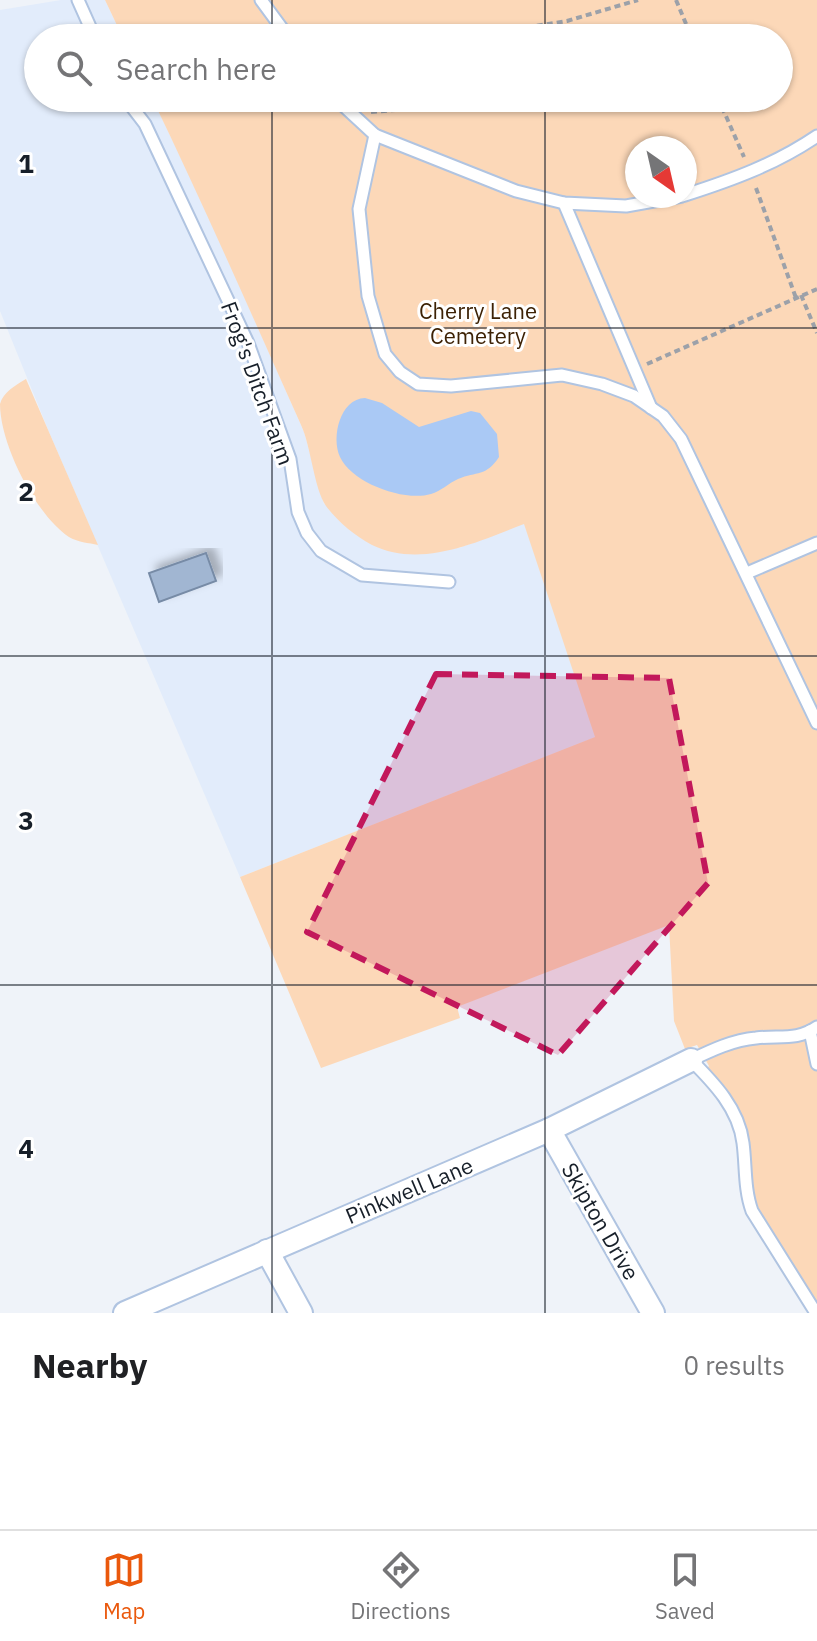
<!DOCTYPE html>
<html lang="en">
<head>
<meta charset="utf-8">
<style>
	:root { --surface:#fff; --page:#f2f2f2; --text:#202124; --muted:#757577; --line:#e0e0e0; --accent:#ea580c }
	body { margin:0; font-family:"IBM Plex Sans",sans-serif; background:var(--page); color:var(--text) }
	.compass { position:absolute; left:625px; top:136px; width:72px; height:72px; border-radius:50%; background:var(--surface); box-shadow:0 2px 6px #0004; rotate:146deg }
	.list { margin:0; padding:0; list-style:none }
	h2 { display:flex; justify-content:space-between; align-items:center; height:104px; margin:0; padding:0 32px; font-size:34px }
	h2 small { font-size:26px; font-weight:400; color:var(--muted) }
	.icon { flex:none; width:44px; height:44px; fill:none; stroke:currentColor; stroke-width:2; stroke-linecap:round; stroke-linejoin:round }
	.map { position:relative; flex:none; width:817px; height:1313px; overflow:hidden }
	.search { position:absolute; background:var(--surface); box-shadow:0 2px 6px #0004; left:24px; right:24px; top:24px; height:88px; display:flex; align-items:center; gap:20px; box-sizing:border-box; padding:0 28px; border-radius:44px; color:var(--muted); font-size:30px }
	.sheet { height:216px; background:var(--surface) }
	nav { display:flex; justify-content:space-around; align-items:center; box-sizing:border-box; height:112px; border-top:2px solid var(--line); background:var(--surface); font-size:22px; color:var(--muted) }
	nav a { display:grid; justify-items:center; gap:4px }
	nav .on { color:var(--accent) }
	.map>svg:first-child { display:block }
	.built { fill:#e2ecfb }
	.green { fill:#fcd8b8; fill-rule:evenodd }
	.water { fill:#aac9f5 }
	.building { fill:#a1b6d2; stroke:#778ba6; stroke-width:2; filter:url(#shadow) }
	.lines { fill:none; stroke-linecap:round; stroke-linejoin:round }
	.service-casing { stroke:#b0c4e1; stroke-width:15 }
	.minor-casing { stroke:#b0c4e1; stroke-width:26 }
	.path { stroke:#9ca1a9; stroke-width:4; stroke-dasharray:6 4; stroke-linecap:butt }
	.service { stroke:#fff; stroke-width:11 }
	.minor { stroke:#fff; stroke-width:22 }
	.marked { fill:#c2185b; fill-opacity:0.2; stroke:#c2185b; stroke-width:6; stroke-dasharray:16 10; stroke-linejoin:round }
	.grid { fill:none; stroke:#171f29; stroke-width:2; stroke-opacity:0.55 }
	.labels { text-anchor:middle; dominant-baseline:central; stroke-width:6; stroke-linejoin:round; paint-order:stroke }
	.park-label { font-size:22px; fill:#3d2205; stroke:#fff }
	.street-label { font-size:22px; fill:#171f29; stroke:#fff }
	.grid-label { font-size:26px; text-anchor:middle; font-weight:bold; fill:#171f29; stroke:#fff; stroke-width:6; stroke-linejoin:round; paint-order:stroke }
</style>
</head>
<body>
<div class="map">
<svg width="817" height="1313" viewBox="0 0 817 1313">
	<defs>
		<filter id="shadow"><feDropShadow dx="7" dy="-7" stdDeviation="4" flood-color="#0004"/></filter>
	</defs>
	<rect width="100%" height="100%" fill="#eff3f9"/>
	<polygon class="built" points="61,0 105,0 123,38 38,38 38,98 152,98 208,214 304,432 324,504 459,548 524,523 596,737 240,877 49,432 0,311 0,10"/>
	<g class="green">
		<path d="M105 0H817V1309L757 1206 726 1092 707 1068 709 1066 697 1045 685 1049 674 1021 669 925 457 1007 460 1018 321 1068 240 877 595 737 524 524C477 542 421 569 372 545 355 536 337 521 326 506 314 489 311 446 301 425 252 315 204 206 152 98H779V38H123ZM637 148H685V196H637Z"/>
		<path d="M26 379 98 545C89 543 77 542 69 537 36 515 0 445 0 404 3 392 16 385 26 379Z"/>
	</g>
	<path class="water" d="M365 398 382 403 419 427 471 411 480 413 497 434 499 457C486 477 477 471 458 479 449 483 441 491 431 494 404 502 352 483 340 457 331 437 340 399 365 398Z"/>
	<polygon class="building" points="206,553 216,581 159,602 149,573"/>
	<g class="lines">
		<defs>
			<g id="service">
				<polyline points="78,0 95,38"/>
				<polyline points="261,0 289,38"/>
				<polyline points="125,98 145,124 248,343 290,459 298,512 307,533 321,551 362,575 449,582"/>
				<polyline points="335,98 375,135 516,191 564,203 626,206 682,196"/>
				<polyline points="375,135 359,209 368,296 385,354 400,372 418,384 451,386 562,375 602,384 634,396 663,416 681,439 817,723"/>
				<path d="M685 195C732 180 776 164 817 136"/>
				<polyline points="564,203 651,408"/>
				<polyline points="747,573 817,543"/>
				<polyline points="810,1031 817,1064"/>
				<path d="M816 1313 752 1211C744 1189 746 1165 743 1143 739 1109 714 1083 691 1060 712 1050 733 1040 756 1038 779 1035 797 1041 817 1027"/>
			</g>
			<g id="minor">
				<polyline points="549,1130 653,1313"/>
				<polyline points="267,1251 301,1313"/>
				<polyline points="125,1313 549,1130 691,1060"/>
			</g>
		</defs>
		<use href="#service" class="service-casing"/>
		<use href="#minor" class="minor-casing"/>
		<g class="path">
			<polyline points="676,0 692,38"/>
			<polyline points="510,38 529,27 567,21 638,0"/>
			<polyline points="718,98 744,157"/>
			<polyline points="371,112 395,110 431,98"/>
			<polyline points="756,188 796,298"/>
			<polyline points="801,295 817,333"/>
			<polyline points="647,364 817,289"/>
		</g>
		<use href="#service" class="service"/>
		<use href="#minor" class="minor"/>
	</g>
	<path class="marked" d="M436 674 669 678 708 883 558 1055 307 932Z"/>
	<path class="grid" d="M272 0V38M545 0V38M272 98V1313M545 98V1313M0 328H817M0 656H817M0 985H817"/>
	<g class="labels">
		<g class="park-label">
			<text x="478" y="310">Cherry Lane<tspan x="478" dy="25">Cemetery</tspan></text>
		</g>
		<g class="street-label">
			<text transform="translate(258 383) rotate(70)">Frog's Ditch Farm</text>
			<text transform="translate(409 1190) rotate(-23)">Pinkwell Lane</text>
			<text transform="translate(601 1221) rotate(60)">Skipton Drive</text>
		</g>
	</g>
	<g class="grid-label">
		<text x="26" y="173">1</text>
		<text x="26" y="501">2</text>
		<text x="26" y="830">3</text>
		<text x="26" y="1158">4</text>
	</g>
</svg>
<svg class="compass" viewBox="-18 -18 36 36"><path d="M0-13l5 13h-10z" fill="#e53935"/><path d="M0 13l5-13h-10z" fill="#757577"/></svg>
<div class="search"><svg class="icon" aria-label="search" viewBox="0 0 24 24"><circle cx="10" cy="10" r="6"/><path d="M15 15l6 6"/></svg>Search here</div>
</div>
<section class="sheet">
<h2>Nearby<small>0 results</small></h2>
<ul class="list">
</ul>
</section>
<nav>
<a class="on"><svg class="icon" aria-label="map" viewBox="0 0 24 24"><path d="M3 6l6-2 6 2 6-2v14l-6 2-6-2-6 2zM9 4v14M15 6v14"/></svg>Map</a>
<a><svg class="icon" aria-label="directions" viewBox="0 0 24 24"><path d="M12 3l9 9-9 9-9-9zM9 14v-3h6M13 9l2 2-2 2"/></svg>Directions</a>
<a><svg class="icon" aria-label="saved" viewBox="0 0 24 24"><path d="M7 4h10v16l-5-4-5 4z"/></svg>Saved</a>
</nav>
</body>
</html>
